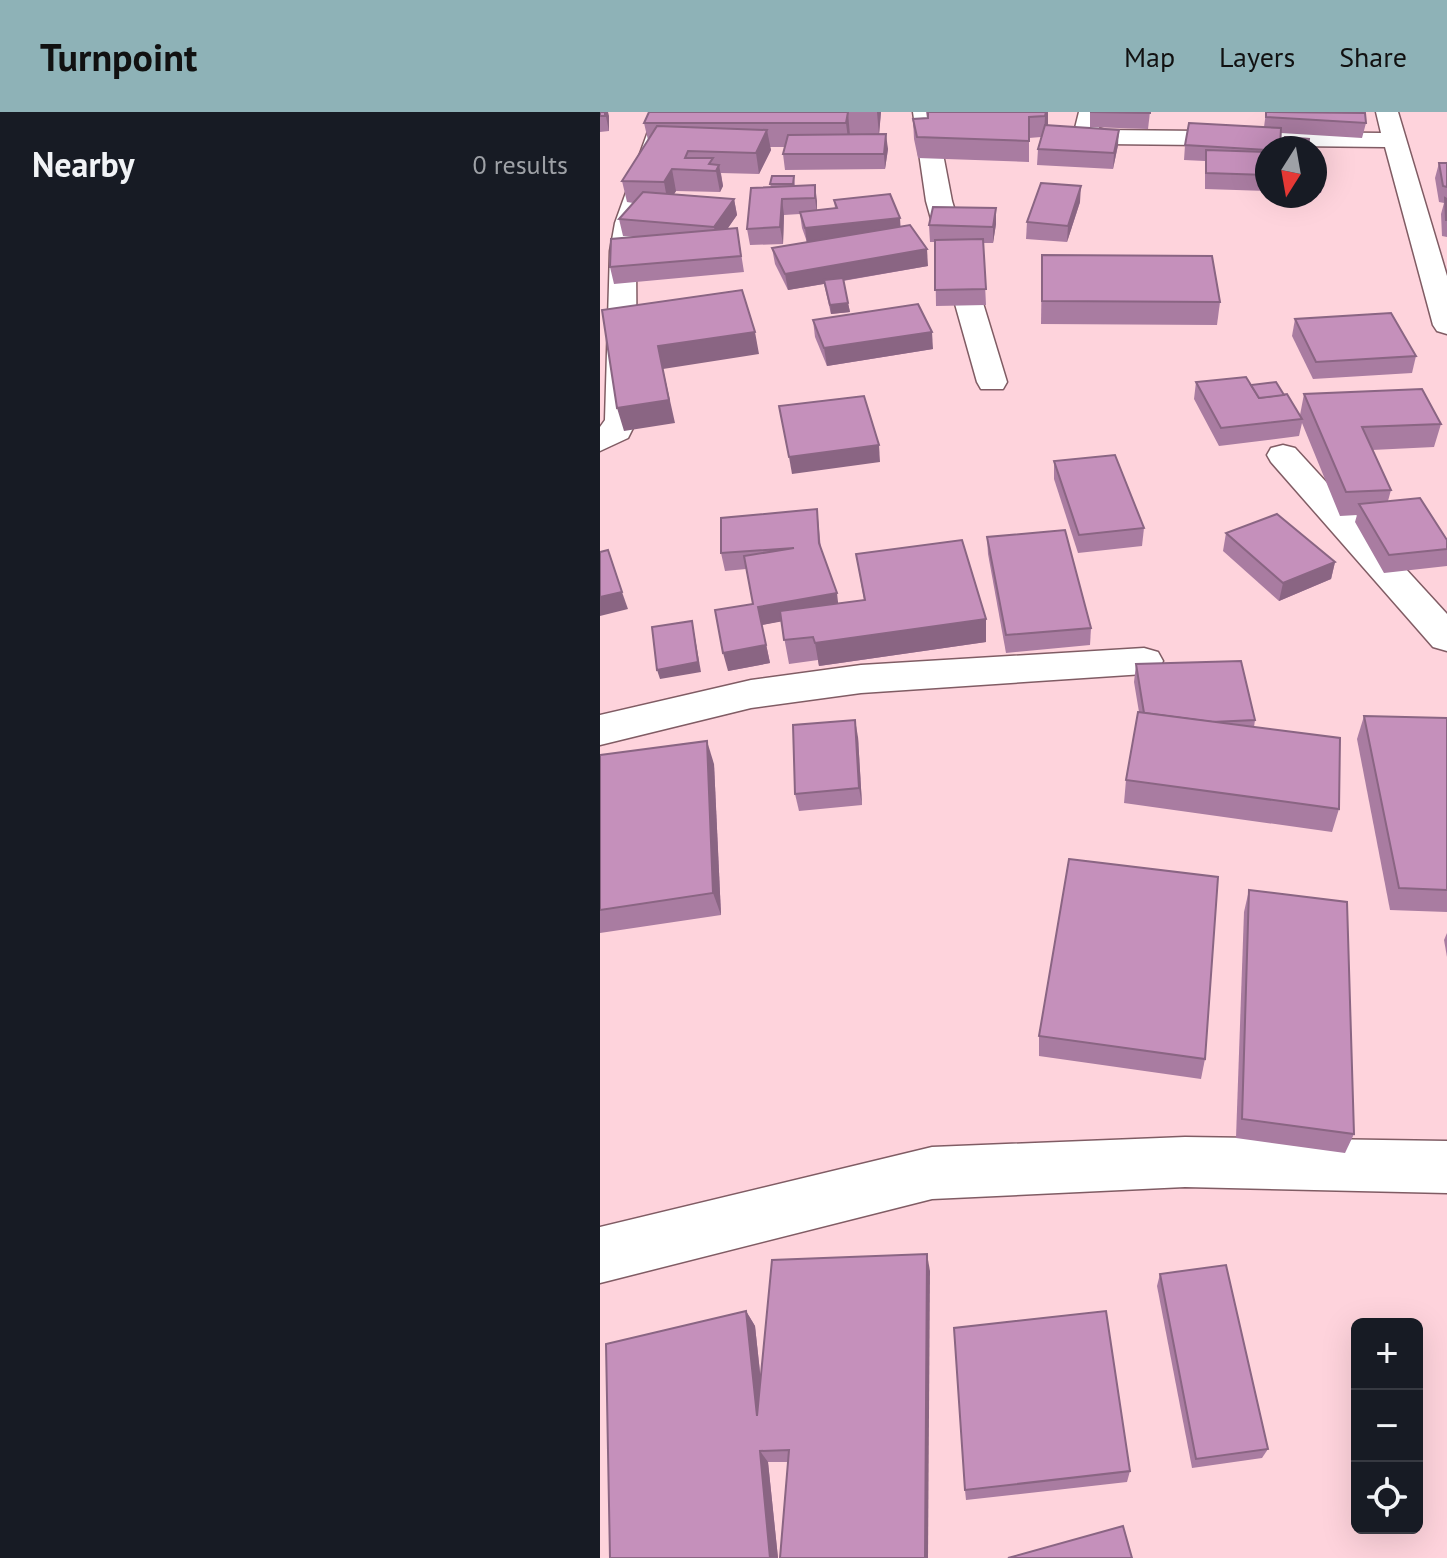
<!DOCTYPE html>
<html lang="en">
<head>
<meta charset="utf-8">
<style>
	:root { --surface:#171b24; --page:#20242c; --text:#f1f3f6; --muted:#9ea1a6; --line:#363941; --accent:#8eb2b7 }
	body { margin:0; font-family:"PT Sans",sans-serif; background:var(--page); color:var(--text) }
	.controls { position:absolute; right:24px; bottom:24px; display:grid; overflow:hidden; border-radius:12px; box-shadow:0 8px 32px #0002 }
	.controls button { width:72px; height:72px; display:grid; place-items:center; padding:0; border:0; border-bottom:2px solid var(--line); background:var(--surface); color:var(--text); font:40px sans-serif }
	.compass { position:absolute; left:655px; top:24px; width:72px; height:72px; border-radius:50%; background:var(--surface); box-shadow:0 8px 32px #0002; rotate:191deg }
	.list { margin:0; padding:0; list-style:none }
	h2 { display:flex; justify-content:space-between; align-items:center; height:104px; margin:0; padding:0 32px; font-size:34px }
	h2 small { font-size:26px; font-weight:400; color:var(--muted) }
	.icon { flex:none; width:44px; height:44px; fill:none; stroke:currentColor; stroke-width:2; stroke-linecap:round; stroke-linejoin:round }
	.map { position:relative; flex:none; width:847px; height:1446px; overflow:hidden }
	header { display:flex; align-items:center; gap:48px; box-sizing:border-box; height:112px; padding:0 40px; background:var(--accent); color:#111 }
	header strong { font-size:38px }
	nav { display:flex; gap:44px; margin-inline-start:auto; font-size:28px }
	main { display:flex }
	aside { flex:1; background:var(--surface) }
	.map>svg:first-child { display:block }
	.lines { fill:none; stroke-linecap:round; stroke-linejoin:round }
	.minor-casing { stroke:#805c64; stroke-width:3 }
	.minor { fill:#fff; fill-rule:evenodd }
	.wall { fill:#a97ca1 }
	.shaded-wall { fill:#8a6583 }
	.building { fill:#c590bb; stroke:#8a6583; stroke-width:2 }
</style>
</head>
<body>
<header>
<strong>Turnpoint</strong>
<nav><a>Map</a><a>Layers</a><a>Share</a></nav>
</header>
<main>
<aside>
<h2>Nearby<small>0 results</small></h2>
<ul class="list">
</ul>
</aside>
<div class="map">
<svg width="847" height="1446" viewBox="0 0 847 1446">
	<rect width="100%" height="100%" fill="#fed3dc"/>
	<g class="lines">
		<defs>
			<g id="minor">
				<polygon points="55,0 77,0 41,111 36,139 37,308 28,326 0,339 0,315 5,308 10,139 15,111"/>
				<polygon points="313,0 335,0 352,89 407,270 403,277 381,277 377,270 326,89"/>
				<polygon points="479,0 501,0 499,16 505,18 781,21 776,0 798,0 847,164 847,222 837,219 833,213 785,35 505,32 483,27 475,16"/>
				<polygon points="683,333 695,336 847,502 847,539 833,535 671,350 667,343 671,336"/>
				<polygon points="544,536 558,540 563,549 558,558 544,562 261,581 151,596 0,633 0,603 151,568 261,553"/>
				<polygon points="585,1025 847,1029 847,1081 585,1075 332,1087 0,1171 0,1115 332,1035"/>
			</g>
		</defs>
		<use href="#minor" class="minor-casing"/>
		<use href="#minor" class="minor"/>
	</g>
	<g class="wall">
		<polygon points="0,0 9,4 9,19 0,20"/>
		<polygon points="49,0 281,0 279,22 288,37 285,57 185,58 183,42 185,35 170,35 171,38 159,62 121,61 123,74 120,80 76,79 74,82 134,87 137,103 127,117 137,116 144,160 14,172 10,155 39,125 23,124 19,107 33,91 27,90 22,69 48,28 44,11"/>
		<polygon points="326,0 448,0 448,14 518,33 513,57 437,53 438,37 441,25 429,26 429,50 318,46 314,27 313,7 327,6"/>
		<polygon points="490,0 550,0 548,17 490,15"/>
		<polygon points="666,0 766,11 762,26 681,21 667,36 667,79 605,77 605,49 584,48 585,33 664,15"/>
		<polygon points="715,41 724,65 721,81 715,81"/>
		<polygon points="839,51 847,51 847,125 842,124 841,102 844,91 839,90 835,66"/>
		<polygon points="194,64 195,74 215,73 217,98 235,96 234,88 301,115 328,154 243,169 250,200 231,202 224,172 188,178 175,152 172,136 207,130 202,116 200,102 184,103 183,132 150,133 147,117 171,75 170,72"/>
		<polygon points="480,90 467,130 426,127 427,110"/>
		<polygon points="396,112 393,131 383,131 386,193 336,194 335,130 330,130 329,113"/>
		<polygon points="442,143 620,190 617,213 441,212"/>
		<polygon points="695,207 816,244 812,261 713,267 692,224"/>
		<polygon points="213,208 333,237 227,254 215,225"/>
		<polygon points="596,270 651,273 684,283 700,303 704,282 841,312 834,335 772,338 791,378 788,389 847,428 847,454 784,461 755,410 757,403 740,404 702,311 699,324 619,334 594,287"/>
		<polygon points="454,349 544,416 542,434 478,441 454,367"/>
		<polygon points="217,397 221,437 238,492 264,488 256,442 386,530 219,554 218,548 189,552 181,509 162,513 170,551 128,559 153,492 146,457 125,459 121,441"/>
		<polygon points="626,421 735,450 731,467 679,489 623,439"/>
		<polygon points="387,425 491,516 490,533 406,541 388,442"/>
		<polygon points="536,552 655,608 654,615 739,697 732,720 524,691 526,668 539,600 534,570"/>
		<polygon points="764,604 847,606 847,800 790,798 757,627"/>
		<polygon points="258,625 262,693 199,699 195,682"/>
		<polygon points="0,643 114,652 121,803 0,821"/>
		<polygon points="649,778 754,1022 745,1041 636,1026 644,800"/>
		<polygon points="847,821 847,845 844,828"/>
		<polygon points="439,924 605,947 601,967 439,944"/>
		<polygon points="330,1159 188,1350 168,1350 178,1446 10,1446 146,1199 155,1214 161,1269"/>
		<polygon points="560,1162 668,1337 662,1346 592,1356 557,1174"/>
		<polygon points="530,1359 527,1370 366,1388 365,1378"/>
	</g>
	<g class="shaded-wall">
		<polygon points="5,0 8,0 9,4 9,19"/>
		<polygon points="248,0 250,24 249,35 246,11"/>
		<polygon points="277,0 281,0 279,23"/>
		<polygon points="446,0 448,0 448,15 444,25 445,4"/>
		<polygon points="167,18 171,38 159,62 156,41"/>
		<polygon points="519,18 518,33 513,57 514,41"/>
		<polygon points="286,22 288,37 285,57 284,42"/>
		<polygon points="119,53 123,74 120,80 116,59"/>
		<polygon points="72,57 76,79 68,92 64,70"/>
		<polygon points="215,73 217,89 217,102 215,86"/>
		<polygon points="481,74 480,90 467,130 468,114"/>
		<polygon points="134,87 137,103 117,132 114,115"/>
		<polygon points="182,87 184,103 183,132 180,115"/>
		<polygon points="396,96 396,112 393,131 393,115"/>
		<polygon points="300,106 301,122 207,133 205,116"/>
		<polygon points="327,137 328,154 188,178 185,162"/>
		<polygon points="248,191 250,200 231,202 230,193"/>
		<polygon points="155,220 159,242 63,257 75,311 24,319 17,296 58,234"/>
		<polygon points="332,220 333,237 227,254 224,236"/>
		<polygon points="279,333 280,350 192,362 189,345"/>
		<polygon points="735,450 731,467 679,489 683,471"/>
		<polygon points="22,480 28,497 0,504 0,485"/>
		<polygon points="237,481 239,499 162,513 170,551 128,559 123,541 158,495"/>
		<polygon points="386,507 386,530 219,554 215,531"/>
		<polygon points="92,509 101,560 60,567 57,558"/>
		<polygon points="255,608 258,625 262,693 259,676"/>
		<polygon points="107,629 114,652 121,803 113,781"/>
		<polygon points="327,1142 330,1159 328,1446 325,1446"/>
		<polygon points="146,1199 155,1214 166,1317 157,1304"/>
		<polygon points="160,1339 168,1350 178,1446 170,1446"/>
	</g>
	<g class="building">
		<rect x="0" y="0" width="5" height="4"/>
		<polygon points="49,0 248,0 246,11 44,11"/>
		<polygon points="328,0 446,0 445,4 429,5 429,29 317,25 313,7 328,6"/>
		<polygon points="490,0 550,0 550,1"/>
		<polygon points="666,0 765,1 766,11 666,5"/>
		<polygon points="589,11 681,16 680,36 667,36 667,38 585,33"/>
		<polygon points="445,13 519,18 514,41 438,37"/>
		<polygon points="57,14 167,18 156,41 88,39 85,46 113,46 109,52 119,53 116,59 72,57 64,70 22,69"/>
		<polygon points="286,22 284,42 183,42 188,23"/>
		<polygon points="685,25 709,27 708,36 683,36"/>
		<polygon points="606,38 667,40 667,63 606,61"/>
		<polygon points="715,41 720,42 724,65 715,65"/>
		<polygon points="839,51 847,51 847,75 843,74"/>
		<polygon points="172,64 194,64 193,72 170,72"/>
		<polygon points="441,71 481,74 468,114 427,110"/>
		<polygon points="215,73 215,86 182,87 180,115 147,117 151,76"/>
		<polygon points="43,80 134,87 114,115 19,107"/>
		<polygon points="290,82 300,106 205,116 200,100 237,96 234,88"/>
		<polygon points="845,86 847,87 847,108 846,108"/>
		<polygon points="333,95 396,96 393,115 329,113"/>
		<polygon points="310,113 327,137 185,162 172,136"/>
		<polygon points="137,116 141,144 10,155 11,127"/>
		<polygon points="383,127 386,177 335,178 335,128"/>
		<polygon points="442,143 612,144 620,190 442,189"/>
		<polygon points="243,166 248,191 230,193 224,168"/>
		<polygon points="142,178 155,220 58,234 69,288 17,296 2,198"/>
		<polygon points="318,192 332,220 224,236 213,208"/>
		<polygon points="791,201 816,244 716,250 695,207"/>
		<polygon points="646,265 659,286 687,282 702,307 621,316 596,270"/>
		<polygon points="676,270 684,283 659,286 651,273"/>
		<polygon points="822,277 841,312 762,315 791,378 746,380 704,282"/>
		<polygon points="264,284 279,333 189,345 179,294"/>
		<polygon points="515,343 544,416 479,423 454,349"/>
		<polygon points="820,386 847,428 847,437 789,443 759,392"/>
		<polygon points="217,397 219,431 237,481 158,495 166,533 123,541 115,498 153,492 144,444 194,436 121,441 121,406"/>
		<polygon points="677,402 735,450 683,471 626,421"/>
		<polygon points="465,418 491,516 406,523 387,425"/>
		<polygon points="362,428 386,507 215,531 213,525 184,528 180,499 265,488 256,442"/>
		<polygon points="8,438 22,480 0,485 0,440"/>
		<polygon points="92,509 98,550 57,558 52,515"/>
		<polygon points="641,549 655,608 612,610 544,601 536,552"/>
		<polygon points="538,600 740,626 739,697 526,668"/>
		<polygon points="764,604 847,606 847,778 799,776"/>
		<polygon points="255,608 259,676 195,682 193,613"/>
		<polygon points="107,629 113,781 0,798 0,643"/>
		<polygon points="469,747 618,765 605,947 439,924"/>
		<polygon points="649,778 747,790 754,1022 642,1007"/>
		<polygon points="327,1142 325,1446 180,1446 189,1338 160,1339 170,1446 10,1446 6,1232 146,1199 157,1304 172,1148"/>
		<polygon points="626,1153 668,1337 596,1347 560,1162"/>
		<polygon points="506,1199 530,1359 365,1378 354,1216"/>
		<polygon points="523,1414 532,1446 408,1446"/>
	</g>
</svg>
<div class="controls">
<button>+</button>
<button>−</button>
<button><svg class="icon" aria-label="locate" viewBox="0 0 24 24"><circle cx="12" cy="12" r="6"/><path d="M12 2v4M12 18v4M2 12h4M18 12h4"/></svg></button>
</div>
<svg class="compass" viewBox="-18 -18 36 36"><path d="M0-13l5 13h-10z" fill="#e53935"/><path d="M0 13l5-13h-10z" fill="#9ea1a6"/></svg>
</div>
</main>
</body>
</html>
